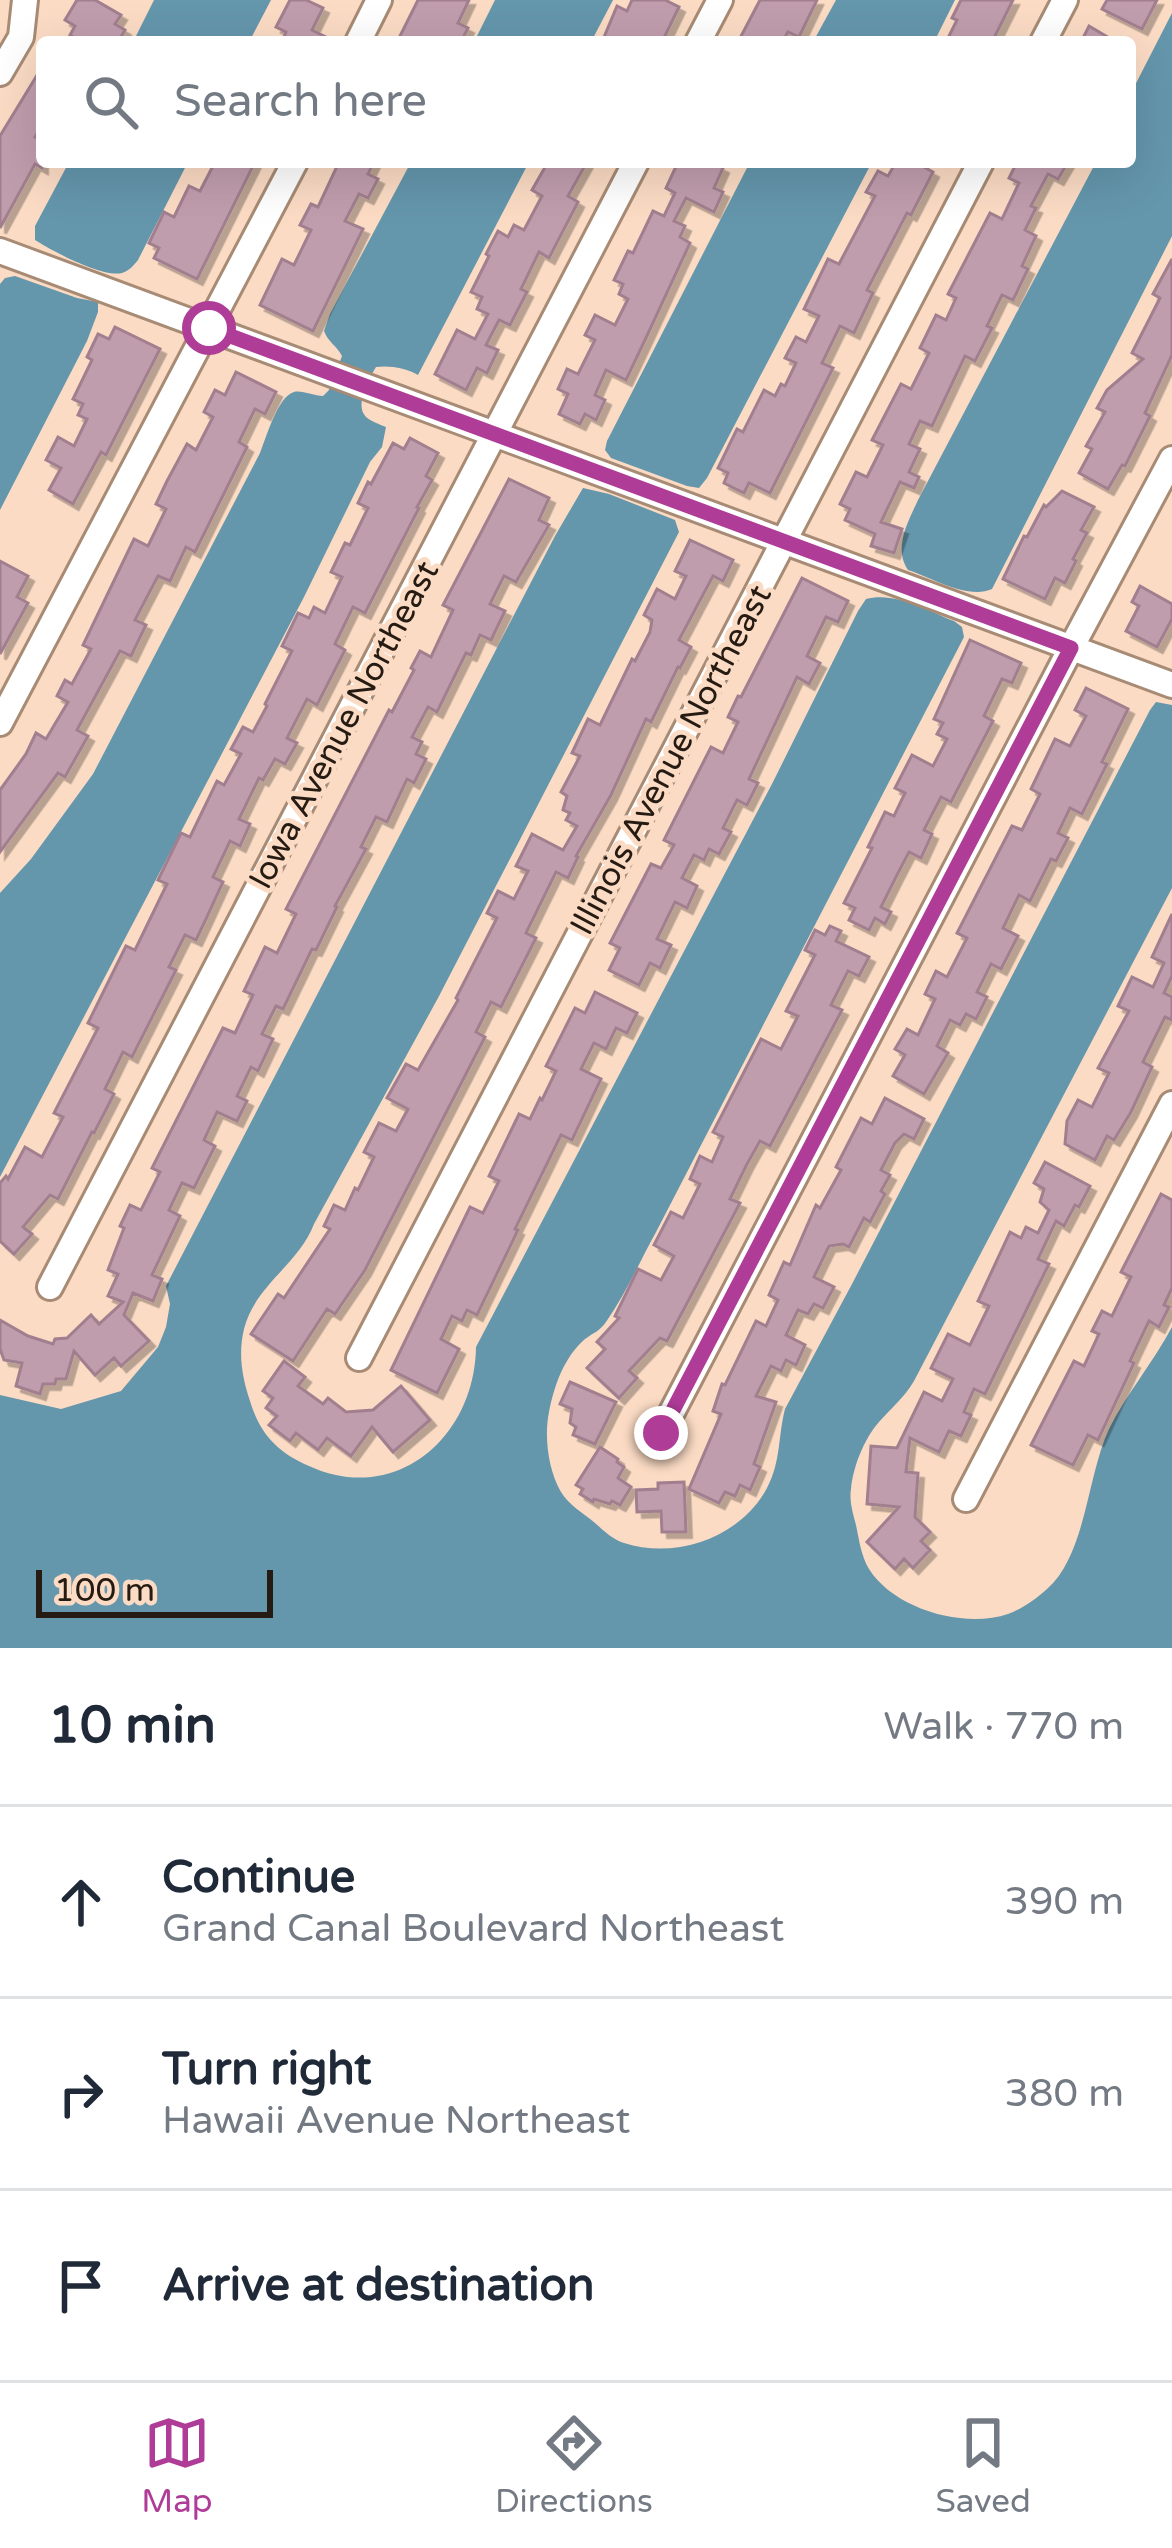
<!DOCTYPE html>
<html lang="en">
<head>
<meta charset="utf-8">
<style>
	:root { --surface:#fff; --page:#f6f6f7; --text:#1f2937; --muted:#747a83; --line:#e0e1e3; --accent:#af3c97 }
	body { margin:0; font-family:"Varela Round",sans-serif; background:var(--page); color:var(--text) }
	.scale { position:absolute; left:36px; bottom:30px; width:237px; box-sizing:border-box; padding-left:12px; border:6px solid #261b13; border-top:0; font-size:33px; line-height:42px; white-space:nowrap; color:#261b13; -webkit-text-stroke:9px #fbdbc4; paint-order:stroke }
	.stop { position:absolute; width:36px; height:36px; margin:-27px; border:9px solid #af3c97; border-radius:50%; background:#fff }
	.stop.end { background:#af3c97; border-color:#fff; box-shadow:0 3px 12px #0008 }
	.list { margin:0; padding:0; list-style:none }
	h2 { display:flex; justify-content:space-between; align-items:center; height:156px; margin:0; padding:0 48px; font-size:51px }
	h2 small { font-size:39px; font-weight:400; color:var(--muted) }
	.list li { display:grid; grid-template-columns:78px 1fr auto; gap:36px; align-items:center; box-sizing:border-box; height:192px; padding:0 48px; border-top:3px solid var(--line) }
	.list b { display:block; font-size:45px; white-space:nowrap }
	.list p { margin:0; font-size:39px; white-space:nowrap; color:var(--muted) }
	.list em { font-size:39px; font-style:normal; color:var(--muted) }
	.icon { flex:none; width:66px; height:66px; fill:none; stroke:currentColor; stroke-width:2; stroke-linecap:round; stroke-linejoin:round }
	.map { position:relative; flex:none; width:1172px; height:1648px; overflow:hidden }
	.search { position:absolute; background:var(--surface); box-shadow:0 12px 48px #0002; left:36px; right:36px; top:36px; height:132px; display:flex; align-items:center; gap:30px; box-sizing:border-box; padding:0 42px; border-radius:12px; color:var(--muted); font-size:45px }
	.sheet { height:732px; background:var(--surface) }
	nav { display:flex; justify-content:space-around; align-items:center; box-sizing:border-box; height:168px; border-top:3px solid var(--line); background:var(--surface); font-size:33px; color:var(--muted) }
	nav a { display:grid; justify-items:center; gap:6px }
	nav .on { color:var(--accent) }
	.map>svg:first-child { display:block }
	.water { fill:#6496ac }
	.building { fill:#c09dad; stroke:#a17f8f; stroke-width:3; filter:url(#shadow) }
	.lines { fill:none; stroke-linecap:round; stroke-linejoin:round }
	.minor-casing { stroke:#a78b75; stroke-width:30 }
	.minor { stroke:#fff; stroke-width:24 }
	.route { stroke:#af3c97; stroke-width:15 }
	.labels { text-anchor:middle; dominant-baseline:central; stroke-width:10; stroke-linejoin:round; paint-order:stroke }
	.street-label { font-size:33px; fill:#261b13; stroke:#fbdbc4 }
</style>
</head>
<body>
<div class="map">
<svg width="1172" height="1648" viewBox="0 0 1172 1648">
	<defs>
		<filter id="shadow"><feDropShadow dx="5.5" dy="5.5" stdDeviation="0" flood-color="#0004"/></filter>
	</defs>
	<rect width="100%" height="100%" fill="#fbdbc4"/>
	<g class="water">
		<polygon points="154,0 271,0 249,42 133,42"/>
		<polygon points="495,0 613,0 591,42 474,42"/>
		<polygon points="836,0 955,0 934,42 813,42"/>
		<path d="M1172 13V236L992 589C968 600 933 578 908 570 893 548 908 522 918 500L1096 162H1130V95Z"/>
		<path d="M69 162H188L138 260C134 265 129 271 122 273 103 278 52 251 35 240V226Z"/>
		<path d="M411 162H529L418 375C408 368 388 365 376 367 369 379 354 405 366 417 372 422 379 424 386 427L382 447 370 462 304 597 0 1177V893L31 859 93 774 260 453C266 438 278 396 294 392 302 390 314 396 323 396L329 390 342 356C337 346 328 342 324 331L330 314Z"/>
		<polygon points="750,162 872,162 707,478 699,488 687,486 611,458 605,450 607,441"/>
		<polygon points="15,276 77,298 98,302 98,312 87,341 0,510 0,284 5,278"/>
		<path d="M583 488 609 494 675 520 679 532 438 998 314 1224C299 1264 255 1285 244 1329 238 1354 242 1377 250 1401 260 1434 277 1452 309 1466 396 1506 475 1437 476 1347L773 782 858 611 866 599C895 591 928 611 954 621L962 627 964 637 655 1234C639 1263 625 1295 606 1322 600 1331 593 1333 585 1339 564 1357 554 1386 549 1412 544 1436 548 1470 561 1492 569 1505 583 1513 595 1523 604 1531 612 1539 624 1543 677 1560 741 1537 767 1488 781 1462 778 1436 785 1409L852 1284 1150 710 1156 702 1172 705V888L914 1381C904 1398 892 1407 879 1422 864 1439 853 1467 851 1489 849 1500 853 1514 856 1525 859 1539 861 1556 869 1569 894 1609 964 1629 1008 1614 1022 1609 1036 1599 1047 1589 1086 1555 1087 1476 1109 1429 1125 1396 1154 1361 1172 1327V1648H0V1395L61 1409 121 1391 158 1347 166 1327 170 1304 166 1286 555 536Z"/>
	</g>
	<g class="building">
		<polygon points="77,0 95,0 121,15 115,24 125,30 118,42 81,42 70,35 75,26 65,20"/>
		<polygon points="290,0 306,0 323,8 312,30 336,42 282,42 286,32 276,27"/>
		<polygon points="418,0 469,0 458,23 468,28 461,42 397,42"/>
		<polygon points="632,0 665,0 679,7 662,42 602,42 617,6 627,11"/>
		<polygon points="760,0 817,0 799,37 788,32 782,42 738,42"/>
		<polygon points="961,0 1013,0 992,42 946,42 957,20 952,18"/>
		<polygon points="1107,0 1157,0 1142,29 1102,9"/>
		<polygon points="1089,26 1116,42 1081,42"/>
		<polygon points="42,67 42,126 35,137 42,141 42,168 35,164 0,228 0,136"/>
		<polygon points="215,162 255,162 197,279 154,258 159,248 149,243 164,212 174,217 189,186 200,191"/>
		<polygon points="339,162 374,162 368,174 378,179 368,198 359,194 345,221 363,229 313,331 260,305 282,259 294,265 311,230 300,225 311,204 318,207"/>
		<polygon points="548,162 587,162 568,196 578,202 549,258 539,252 521,289 527,292 510,325 499,320 486,345 498,350 487,373 477,368 466,390 435,374 457,330 475,339 488,314 477,309 482,297 471,292 489,256 486,254 498,231 508,237 514,225 524,230 542,196 532,190"/>
		<polygon points="678,162 711,162 723,168 714,188 723,192 714,212 686,198 674,221 685,226 680,237 690,243 645,340 626,380 606,370 595,395 605,400 596,420 585,414 580,424 559,414 568,394 558,389 567,369 578,374 595,340 585,335 595,315 615,325 628,299 619,294 623,284 614,280 628,251 633,253 653,211 664,216 675,193 666,188"/>
		<polygon points="896,162 915,162 933,172 911,215 907,213 867,290 873,293 854,333 840,326 822,363 833,368 770,493 749,483 744,493 724,483 728,473 718,468 737,429 743,432 764,390 775,396 781,384 785,386 796,363 785,358 796,337 806,342 819,316 804,309 828,259 839,264 875,196 866,192 878,171 888,176"/>
		<polygon points="1017,162 1068,162 1058,179 1048,174 1031,206 1036,208 1025,230 1036,236 1022,266 1028,269 1013,300 1002,295 987,326 992,328 975,361 965,356 932,426 920,421 909,444 920,449 909,472 919,477 914,488 900,482 881,522 902,529 894,553 871,546 875,534 845,520 850,509 840,504 856,472 867,477 883,445 872,440 901,384 911,389 929,353 920,348 936,315 946,320 956,298 948,294 990,213 1002,219 1019,183 1009,178"/>
		<polygon points="1172,259 1172,355 1145,413 1150,416 1125,466 1122,465 1108,489 1079,473 1092,449 1086,446 1105,412 1097,408 1107,390 1143,359 1132,353 1160,298 1153,294"/>
		<polygon points="115,327 160,349 106,455 101,452 73,504 49,490 61,468 46,460 58,437 74,446 87,419 78,415 83,404 73,399 92,360 87,357 98,334 109,339"/>
		<polygon points="236,372 276,392 265,414 255,409 239,442 247,447 195,552 186,547 170,581 158,576 148,595 135,620 146,625 131,656 120,651 77,730 88,736 65,777 58,773 0,852 0,790 26,754 36,733 46,739 68,702 57,696 65,680 72,684 91,649 83,645 134,539 148,546 166,509 156,504 167,481 187,444 196,450 213,417 204,412 215,390 225,395"/>
		<polygon points="410,438 438,453 426,476 432,480 417,507 419,508 365,613 353,607 335,644 345,650 317,705 307,699 287,738 297,743 285,764 275,759 263,780 259,778 239,819 250,824 240,846 230,841 213,877 223,882 206,919 196,940 185,935 169,967 176,970 132,1057 123,1052 105,1089 114,1094 94,1133 92,1132 58,1199 50,1195 23,1227 32,1234 14,1254 0,1241 0,1183 6,1176 8,1179 25,1147 42,1157 63,1117 54,1113 98,1028 88,1023 126,946 135,950 167,884 158,880 181,833 190,837 217,781 224,785 241,754 231,749 243,727 253,732 267,706 265,704 292,651 282,646 298,613 309,618 314,607 325,613 342,577 331,572 345,543 350,545 368,508 358,503 368,482 371,484 393,443 404,449"/>
		<polygon points="509,479 549,498 539,520 549,525 516,582 504,576 490,604 505,611 491,640 480,635 471,655 466,653 437,712 428,707 412,737 422,742 416,754 426,759 414,783 407,779 387,822 376,817 361,847 366,849 335,906 337,907 316,950 312,949 283,1009 276,1006 262,1034 273,1039 258,1071 251,1067 237,1096 247,1101 237,1121 217,1112 204,1140 215,1146 194,1188 182,1183 169,1210 180,1216 152,1275 162,1279 153,1301 133,1293 124,1315 149,1341 121,1366 114,1358 95,1375 74,1351 66,1379 56,1379 55,1384 43,1384 40,1394 16,1386 22,1363 4,1360 0,1349 0,1320 28,1336 53,1344 55,1339 67,1338 91,1315 99,1324 123,1302 108,1296 118,1274 108,1270 124,1228 120,1226 130,1205 141,1210 160,1172 152,1168 223,1028 235,1033 253,995 244,991 265,947 277,953 296,914 286,909 389,710 392,712 414,670 411,668 420,651 431,657 453,610 443,605"/>
		<polygon points="1062,491 1094,507 1081,530 1087,533 1073,559 1076,561 1065,583 1055,578 1045,599 1003,579 1024,536 1027,537 1044,505 1046,507"/>
		<polygon points="690,540 733,560 723,581 713,576 679,640 691,647 680,668 678,667 651,722 646,719 611,795 576,856 578,857 568,878 556,872 526,933 536,938 501,1007 491,1002 476,1032 485,1037 365,1270 335,1314 327,1309 293,1361 251,1334 278,1294 284,1298 330,1229 324,1226 334,1205 345,1210 355,1188 358,1190 374,1157 364,1152 379,1123 396,1131 408,1109 387,1098 406,1064 418,1070 458,1000 456,998 497,918 487,913 498,891 514,899 528,871 516,866 532,834 563,850 577,826 566,820 570,813 563,810 567,796 561,792 580,756 572,753 588,719 600,725 632,659 635,661 650,632 652,620 644,615 657,589 675,599 686,576 675,571"/>
		<polygon points="0,561 28,576 17,597 28,603 0,654"/>
		<polygon points="802,578 848,601 838,622 826,617 807,656 820,663 809,684 797,677 749,779 758,783 747,805 737,800 723,828 731,832 719,854 709,849 704,860 694,855 682,878 697,886 687,908 675,902 657,939 671,945 660,968 650,963 639,985 609,970 620,948 610,943 651,864 661,868 674,845 664,840 711,747 723,753 738,722 728,717 738,696 741,697"/>
		<polygon points="1140,586 1172,604 1172,619 1157,647 1126,631 1139,606 1132,602"/>
		<polygon points="970,640 1021,663 1012,683 1002,679 984,716 993,721 951,802 941,797 924,830 932,834 921,858 909,852 897,875 881,907 891,912 885,924 875,918 869,930 849,920 855,908 844,903 872,848 868,847 885,812 894,816 905,793 895,788 912,755 933,766 947,739 937,734 943,723 934,719"/>
		<polygon points="1086,688 1128,709 1102,762 1107,764 1082,814 1070,808 1058,833 1068,838 1056,861 1051,859 1030,901 1019,895 1003,928 1018,936 1001,969 991,964 977,992 987,997 976,1019 966,1014 960,1025 950,1020 937,1046 948,1053 924,1094 893,1076 905,1055 895,1049 907,1029 918,1035 935,999 925,994 936,971 947,977 967,938 957,933 1012,826 1022,830 1040,794 1031,789 1055,739 1070,746 1086,716 1075,710"/>
		<polygon points="1172,914 1172,976 1164,993 1172,997 1172,1020 1165,1017 1143,1062 1152,1067 1131,1112 1114,1140 1107,1136 1095,1160 1065,1144 1067,1121 1078,1100 1092,1107 1109,1073 1098,1068 1129,1011 1118,1006 1132,977 1153,987 1164,963 1152,957"/>
		<polygon points="830,926 841,931 836,941 869,957 859,976 848,971 831,1005 842,1010 770,1146 760,1141 747,1164 730,1199 740,1203 667,1341 660,1338 629,1371 637,1378 619,1398 587,1368 605,1349 597,1342 619,1318 615,1316 638,1269 661,1280 674,1256 654,1245 671,1212 683,1218 700,1184 690,1179 700,1156 712,1162 723,1137 713,1132 761,1039 781,1049 798,1016 786,1011 815,955 805,950 815,930 825,935"/>
		<polygon points="595,992 637,1013 627,1033 616,1028 606,1049 594,1043 581,1069 601,1079 572,1140 561,1135 515,1229 518,1230 477,1315 467,1310 462,1321 452,1316 441,1339 459,1349 437,1393 391,1370 470,1207 483,1213 499,1181 489,1176 519,1114 530,1119 540,1098 542,1100 556,1071 546,1066 575,1008 585,1013"/>
		<polygon points="885,1098 924,1119 914,1139 904,1134 895,1143 881,1170 890,1175 881,1191 885,1194 870,1222 864,1218 849,1247 843,1244 829,1246 814,1277 834,1287 823,1308 814,1304 808,1314 798,1310 786,1335 805,1345 796,1365 786,1360 781,1371 771,1366 756,1396 776,1402 754,1464 760,1467 750,1490 740,1485 735,1496 725,1492 719,1503 689,1489 721,1414 713,1411 722,1384 725,1385 756,1321 766,1326 778,1300 769,1295 784,1262 790,1265 816,1205 820,1208 841,1170 836,1167 861,1118 872,1124"/>
		<polygon points="1045,1162 1090,1186 1079,1207 1075,1205 1064,1226 1056,1221 1038,1259 1049,1264 985,1394 974,1389 964,1412 971,1415 961,1436 949,1431 939,1452 910,1438 906,1472 918,1473 915,1517 930,1532 921,1541 930,1550 913,1568 904,1559 895,1569 867,1542 899,1507 867,1504 871,1446 897,1448 924,1392 942,1401 953,1379 931,1368 948,1334 970,1345 989,1306 978,1301 1010,1232 1021,1238 1026,1227 1038,1233 1049,1210 1040,1202 1044,1189 1034,1183"/>
		<polygon points="1161,1194 1172,1200 1172,1288 1164,1305 1169,1307 1159,1327 1149,1321 1130,1361 1134,1363 1098,1440 1088,1435 1073,1465 1031,1445 1074,1361 1084,1366 1099,1334 1092,1331 1102,1311 1112,1316 1131,1277 1121,1272"/>
		<polygon points="284,1361 305,1377 298,1386 323,1404 328,1398 346,1412 373,1410 401,1386 430,1420 393,1452 372,1427 351,1456 327,1438 318,1450 296,1433 290,1441 269,1425 277,1416 266,1408 273,1398 263,1391"/>
		<polygon points="570,1382 616,1402 595,1444 573,1435 576,1427 570,1423 572,1409 560,1404"/>
		<polygon points="600,1447 618,1459 617,1462 624,1467 618,1478 631,1487 620,1505 612,1501 610,1504 594,1499 593,1502 580,1494 583,1489 576,1485"/>
		<polygon points="684,1482 686,1532 662,1532 661,1511 637,1512 636,1490 658,1489 658,1483"/>
	</g>
	<g class="lines">
		<defs>
			<g id="minor">
				<polyline points="358,42 379,0"/>
				<polyline points="698,42 720,0"/>
				<polyline points="1043,42 1065,0"/>
				<polyline points="0,73 21,37 25,0"/>
				<polyline points="0,251 1172,685"/>
				<polyline points="0,723 295,162"/>
				<polyline points="50,1287 636,162"/>
				<polyline points="359,1358 981,162"/>
				<polyline points="661,1433 1071,648 1172,459"/>
				<polyline points="966,1499 1172,1104"/>
			</g>
		</defs>
		<use href="#minor" class="minor-casing"/>
		<use href="#minor" class="minor"/>
	</g>
	<g class="lines">
		<polyline class="route" points="209,328 1071,648 661,1433"/>
	</g>
	<g class="labels">
		<g class="street-label">
			<text transform="translate(344 725) rotate(-62)">Iowa Avenue Northeast</text>
			<text transform="translate(671 760) rotate(-62)">Illinois Avenue Northeast</text>
		</g>
	</g>
</svg>
<div class="scale">100 m</div>
<div class="stop" style="left:209px;top:328px"></div>
<div class="stop end" style="left:661px;top:1433px"></div>
<div class="search"><svg class="icon" aria-label="search" viewBox="0 0 24 24"><circle cx="10" cy="10" r="6"/><path d="M15 15l6 6"/></svg>Search here</div>
</div>
<section class="sheet">
<h2>10 min<small>Walk · 770 m</small></h2>
<ul class="list">
<li><svg class="icon" aria-label="ahead" viewBox="0 0 24 24"><path d="M12 20V5M6 11l6-6 6 6"/></svg><div><b>Continue</b><p>Grand Canal Boulevard Northeast</p></div><em>390 m</em></li>
<li><svg class="icon" aria-label="right" viewBox="0 0 24 24"><path d="M7 20v-9h11M14 6l5 5-5 5"/></svg><div><b>Turn right</b><p>Hawaii Avenue Northeast</p></div><em>380 m</em></li>
<li><svg class="icon" aria-label="arrive" viewBox="0 0 24 24"><path d="M6 21V4h12l-3 4 3 4H6"/></svg><div><b>Arrive at destination</b></div></li>
</ul>
</section>
<nav>
<a class="on"><svg class="icon" aria-label="map" viewBox="0 0 24 24"><path d="M3 6l6-2 6 2 6-2v14l-6 2-6-2-6 2zM9 4v14M15 6v14"/></svg>Map</a>
<a><svg class="icon" aria-label="directions" viewBox="0 0 24 24"><path d="M12 3l9 9-9 9-9-9zM9 14v-3h6M13 9l2 2-2 2"/></svg>Directions</a>
<a><svg class="icon" aria-label="saved" viewBox="0 0 24 24"><path d="M7 4h10v16l-5-4-5 4z"/></svg>Saved</a>
</nav>
</body>
</html>
